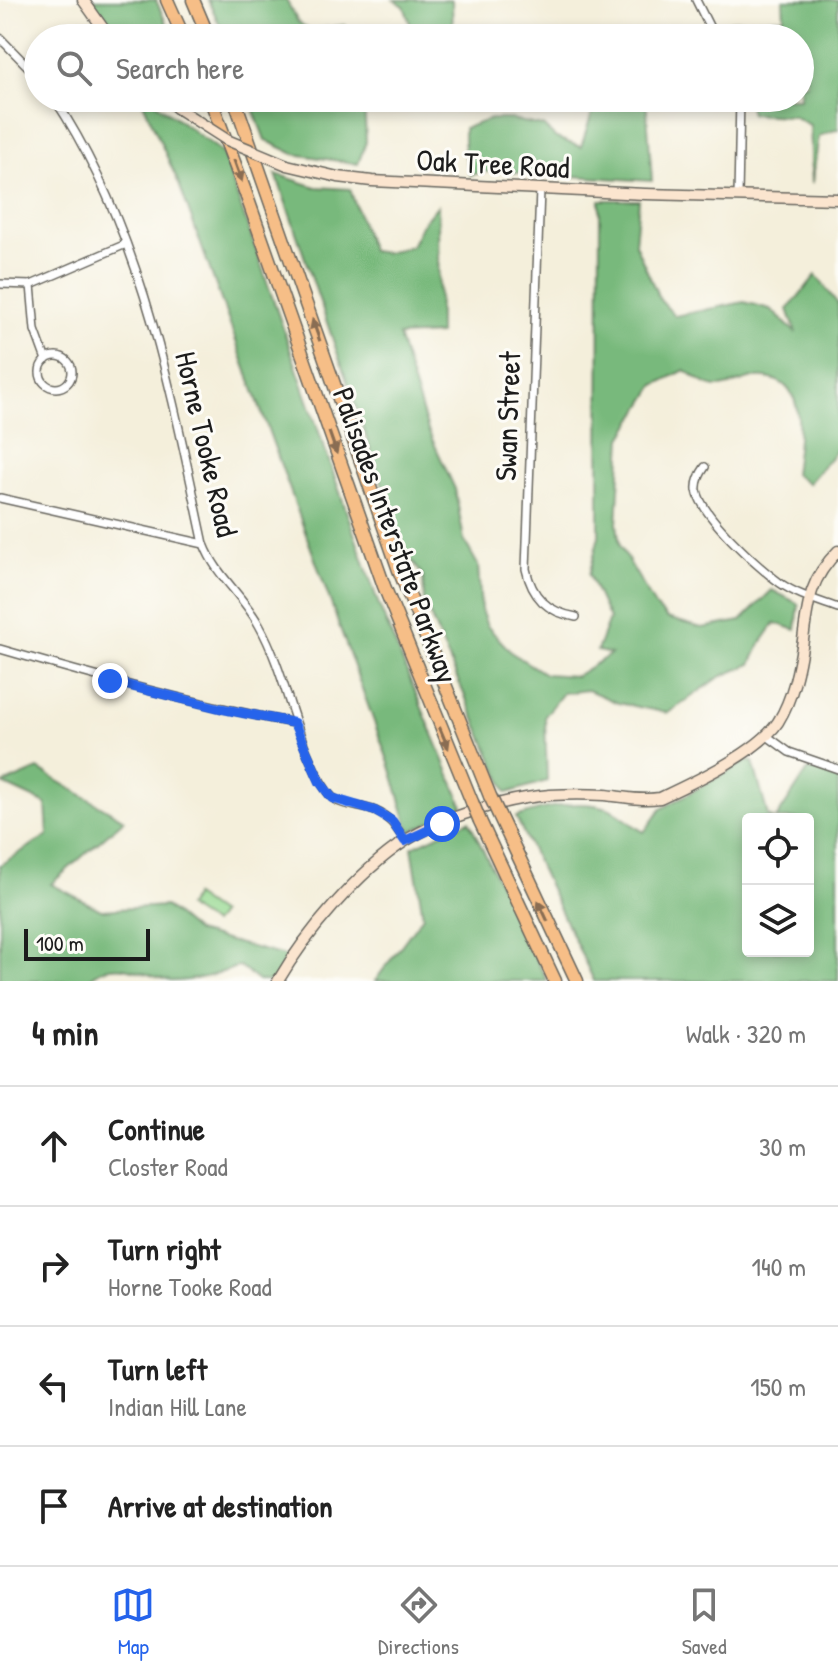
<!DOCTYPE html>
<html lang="en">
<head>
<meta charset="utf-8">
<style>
	:root { --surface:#fff; --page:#f2f2f2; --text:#222; --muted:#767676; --line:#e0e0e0; --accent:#2563eb }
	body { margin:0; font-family:"Patrick Hand",sans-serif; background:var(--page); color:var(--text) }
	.controls { position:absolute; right:24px; bottom:24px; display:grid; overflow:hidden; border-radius:8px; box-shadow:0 4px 12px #0003 }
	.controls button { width:72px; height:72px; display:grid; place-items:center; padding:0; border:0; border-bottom:2px solid var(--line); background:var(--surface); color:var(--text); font:40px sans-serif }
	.scale { position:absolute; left:24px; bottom:20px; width:126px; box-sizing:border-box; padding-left:8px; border:4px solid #1c1c1c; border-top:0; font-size:22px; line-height:28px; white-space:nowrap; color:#1c1c1c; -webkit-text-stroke:6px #fdfcf7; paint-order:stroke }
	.stop { position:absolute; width:24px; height:24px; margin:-18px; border:6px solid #2563eb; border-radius:50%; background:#fff }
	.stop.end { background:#2563eb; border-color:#fff; box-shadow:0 2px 8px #0008 }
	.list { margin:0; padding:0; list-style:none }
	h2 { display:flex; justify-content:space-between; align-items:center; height:104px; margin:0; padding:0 32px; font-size:34px }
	h2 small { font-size:26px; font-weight:400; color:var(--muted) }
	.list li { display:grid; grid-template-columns:52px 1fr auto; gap:24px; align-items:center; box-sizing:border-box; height:120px; padding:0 32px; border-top:2px solid var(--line) }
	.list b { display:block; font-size:30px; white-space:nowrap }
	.list p { margin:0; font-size:26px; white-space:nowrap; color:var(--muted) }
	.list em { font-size:26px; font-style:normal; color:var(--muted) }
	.icon { flex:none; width:44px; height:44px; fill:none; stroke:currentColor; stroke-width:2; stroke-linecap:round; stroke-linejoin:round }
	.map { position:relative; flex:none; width:838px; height:981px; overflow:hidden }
	.search { position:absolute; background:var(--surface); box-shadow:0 4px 12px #0003; left:24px; right:24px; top:24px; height:88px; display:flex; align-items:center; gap:20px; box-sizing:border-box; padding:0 28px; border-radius:44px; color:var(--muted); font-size:30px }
	.sheet { height:584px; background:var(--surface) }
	nav { display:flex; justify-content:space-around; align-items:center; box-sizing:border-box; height:112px; border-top:2px solid var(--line); background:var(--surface); font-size:22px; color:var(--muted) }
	nav a { display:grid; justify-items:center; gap:4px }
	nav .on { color:var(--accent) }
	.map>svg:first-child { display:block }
	.green { fill:#96d991; stroke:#597a56; stroke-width:2 }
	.forest { fill:#78b97b; stroke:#4a6a4c; stroke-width:2 }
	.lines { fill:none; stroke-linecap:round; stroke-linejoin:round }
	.street-casing { stroke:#68665f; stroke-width:10 }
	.secondary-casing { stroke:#68665f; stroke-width:13 }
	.highway-casing { stroke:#68665f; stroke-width:15 }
	.street { stroke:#fff; stroke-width:7 }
	.secondary { stroke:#fbe5cf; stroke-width:10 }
	.highway { stroke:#f6be87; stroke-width:12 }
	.secondary-bridge-casing { stroke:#68665f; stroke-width:13; stroke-linecap:butt }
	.highway-bridge-casing { stroke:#68665f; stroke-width:15; stroke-linecap:butt }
	.secondary-bridge { stroke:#fbe5cf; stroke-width:10 }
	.highway-bridge { stroke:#f6be87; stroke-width:12 }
	.oneway { fill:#896d52 }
	.route { stroke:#2563eb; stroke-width:10 }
	.labels { text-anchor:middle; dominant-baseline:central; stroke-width:6; stroke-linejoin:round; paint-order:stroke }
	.street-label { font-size:30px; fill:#1c1c1c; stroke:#fdfcf7 }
</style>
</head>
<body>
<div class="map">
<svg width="838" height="981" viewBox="0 0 838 981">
	<rect width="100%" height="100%" fill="#fdfcf7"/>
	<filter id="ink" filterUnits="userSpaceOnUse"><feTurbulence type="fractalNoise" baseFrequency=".0125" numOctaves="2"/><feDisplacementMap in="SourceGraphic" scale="16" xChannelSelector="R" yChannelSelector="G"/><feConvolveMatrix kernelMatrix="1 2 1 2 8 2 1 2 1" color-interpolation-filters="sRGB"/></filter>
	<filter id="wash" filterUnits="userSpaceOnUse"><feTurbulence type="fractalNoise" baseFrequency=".006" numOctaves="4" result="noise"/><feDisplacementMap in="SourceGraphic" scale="32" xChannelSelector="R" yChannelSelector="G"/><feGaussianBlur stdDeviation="1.8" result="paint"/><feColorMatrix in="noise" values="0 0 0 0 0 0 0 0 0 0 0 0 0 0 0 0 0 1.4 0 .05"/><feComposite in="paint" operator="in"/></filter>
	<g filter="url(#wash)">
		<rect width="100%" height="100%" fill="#f4efdb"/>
		<polygon class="green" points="194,896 220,914 213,924 187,907"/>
		<g class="forest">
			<polygon points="92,0 156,0 173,38 118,38"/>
			<polygon points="208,0 286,0 298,22 310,30 345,25 350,38 226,38"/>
			<polygon points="394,0 452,0 453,38 415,38 404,6"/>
			<path d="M783 0H838V129L819 136 812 183 810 125 793 116 751 114 747 98H800V85L807 83C805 67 800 54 800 38H788L777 33 752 38H730L729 21 784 18Z"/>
			<polygon points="141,98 149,98 222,152 380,608 463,806 410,832 390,766 179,184"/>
			<polygon points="249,98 364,98 366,142 358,164 294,154 265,140"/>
			<polygon points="597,98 646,98 652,181 490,171 470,175 464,150 464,128 491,119 510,119 543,126 556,138 581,147"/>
			<path d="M276 174 316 187 350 189 371 251 386 253 411 246 422 224 438 205 439 334 398 336 428 430 455 489 464 540 478 565 481 610 487 626 512 653 545 674 576 676 611 654 597 651 609 619 589 575 599 536 600 200H639L635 244 660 300 675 316 744 302 770 309 796 333 788 309 816 275 838 304V449L808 484 794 474C798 439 812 373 754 378 742 380 730 387 718 387 706 387 695 376 685 370L655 385 622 438 617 524 620 546 655 606 667 618 702 628 741 621 772 590 799 604 796 630 775 623 761 643 751 664 720 677 668 713 618 703 588 690 563 693 545 716 547 781 507 793 424 602 423 576 406 553Z"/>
			<path d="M747 761 753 762 768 816 775 819H748V951H808V819H776L808 770H820L838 778V981H594L516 817C545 807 578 799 608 808 615 810 634 827 644 832L661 809Z"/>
			<path d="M38 769 124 820 51 884 101 910 165 906 196 932 292 958 278 981H258L239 966C216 975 196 981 171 981 142 975 113 954 87 981H0V865L48 835 46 804 3 784Z"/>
			<polygon points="469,821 547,981 375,981 423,916 412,847"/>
		</g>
	</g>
	<g filter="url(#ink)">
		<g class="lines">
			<defs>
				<g id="street">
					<polyline points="696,0 715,38"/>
					<polyline points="0,38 38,77"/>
					<path d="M54 98C142 231 171 391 204 544 216 576 243 595 259 625 282 666 290 714 309 757 315 770 320 784 330 795 340 807 361 805 375 811 390 817 397 828 405 841"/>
					<path d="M540 190 526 569C532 597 547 612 576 617"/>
					<polyline points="738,196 740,98"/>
					<polyline points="0,284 31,285 126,244"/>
					<polyline points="31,285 35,330 46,360"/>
					<circle cx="56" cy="372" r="16"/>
					<path d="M705 467C700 474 696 481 697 490 701 516 758 567 780 583 797 595 819 601 838 608"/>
					<polyline points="0,498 204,544"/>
					<path d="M0 649C97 677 194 704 294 723"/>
					<polyline points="767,736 789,752 838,769"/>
				</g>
				<g id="secondary">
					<polyline points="83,0 110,38"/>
					<polyline points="165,98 177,108"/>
					<polyline points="287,165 338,177 372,181 645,194 838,199"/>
					<path d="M278 981C306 933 358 872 405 841 441 818 507 798 550 795 568 794 587 794 605 795 624 797 641 801 660 798 692 783 759 752 778 722 793 698 799 667 803 640 808 601 810 579 838 551"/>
				</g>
				<g id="highway">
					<polyline points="167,0 184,38"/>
					<polyline points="193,0 209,38"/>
					<polyline points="210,98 246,194 384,586 472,802"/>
					<polyline points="234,98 399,570 490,796"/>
					<polyline points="499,815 577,981"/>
					<polyline points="480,821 555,981"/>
				</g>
			</defs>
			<use href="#street" class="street-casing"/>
			<use href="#secondary" class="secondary-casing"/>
			<use href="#highway" class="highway-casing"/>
			<use href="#street" class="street"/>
			<use href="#secondary" class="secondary"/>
			<use href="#highway" class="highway"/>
			<defs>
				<polyline id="secondary-bridge" points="177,108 227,140 287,165"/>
				<g id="highway-bridge">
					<polyline points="490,796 499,815"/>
					<polyline points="472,802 480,821"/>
				</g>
			</defs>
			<use href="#secondary-bridge" class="secondary-bridge-casing"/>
			<use href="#highway-bridge" class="highway-bridge-casing"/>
			<use href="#secondary-bridge" class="secondary-bridge"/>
			<use href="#highway-bridge" class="highway-bridge"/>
		</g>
		<defs><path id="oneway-solid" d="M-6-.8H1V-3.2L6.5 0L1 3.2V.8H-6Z" transform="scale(2)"/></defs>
		<g class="oneway">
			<use href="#oneway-solid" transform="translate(238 171) rotate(70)"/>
			<use href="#oneway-solid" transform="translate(316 330) rotate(-109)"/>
			<use href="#oneway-solid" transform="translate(333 443) rotate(71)"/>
			<use href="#oneway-solid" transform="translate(444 738) rotate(67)"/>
			<use href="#oneway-solid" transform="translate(543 911) rotate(-115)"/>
		</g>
	</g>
	<g class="lines" filter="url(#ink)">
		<polyline class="route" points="110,681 223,709 294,723 320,782 332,798 375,811 392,821 405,841 442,824"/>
	</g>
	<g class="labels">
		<g class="street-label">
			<text transform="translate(493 163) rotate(3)">Oak Tree Road</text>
			<text transform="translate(507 416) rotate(-88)">Swan Street</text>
			<text transform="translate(207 444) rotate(77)">Horne Tooke Road</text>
			<text transform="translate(396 535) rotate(70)">Palisades Interstate Parkway</text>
		</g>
	</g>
</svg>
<div class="controls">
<button><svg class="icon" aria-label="locate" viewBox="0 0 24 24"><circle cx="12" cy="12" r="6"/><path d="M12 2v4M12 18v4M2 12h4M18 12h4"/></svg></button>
<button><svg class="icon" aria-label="layers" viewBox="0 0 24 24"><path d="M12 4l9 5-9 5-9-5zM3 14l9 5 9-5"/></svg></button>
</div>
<div class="scale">100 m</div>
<div class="stop" style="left:442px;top:824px"></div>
<div class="stop end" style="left:110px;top:681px"></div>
<div class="search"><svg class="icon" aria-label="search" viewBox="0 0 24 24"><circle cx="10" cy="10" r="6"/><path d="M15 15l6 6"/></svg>Search here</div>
</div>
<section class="sheet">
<h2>4 min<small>Walk · 320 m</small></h2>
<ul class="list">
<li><svg class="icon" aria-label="ahead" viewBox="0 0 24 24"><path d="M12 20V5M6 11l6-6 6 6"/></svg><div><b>Continue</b><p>Closter Road</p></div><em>30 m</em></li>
<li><svg class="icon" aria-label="right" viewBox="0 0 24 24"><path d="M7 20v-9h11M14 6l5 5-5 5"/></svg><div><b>Turn right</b><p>Horne Tooke Road</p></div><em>140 m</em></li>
<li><svg class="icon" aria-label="left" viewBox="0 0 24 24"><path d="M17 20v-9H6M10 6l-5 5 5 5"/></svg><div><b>Turn left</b><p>Indian Hill Lane</p></div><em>150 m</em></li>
<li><svg class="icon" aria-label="arrive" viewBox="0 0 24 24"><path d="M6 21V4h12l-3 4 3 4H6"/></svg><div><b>Arrive at destination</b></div></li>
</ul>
</section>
<nav>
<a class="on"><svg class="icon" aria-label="map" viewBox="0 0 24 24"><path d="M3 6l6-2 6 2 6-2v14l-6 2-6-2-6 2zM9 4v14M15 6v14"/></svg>Map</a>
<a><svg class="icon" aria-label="directions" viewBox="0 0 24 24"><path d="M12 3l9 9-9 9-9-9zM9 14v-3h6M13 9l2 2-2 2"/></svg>Directions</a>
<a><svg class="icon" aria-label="saved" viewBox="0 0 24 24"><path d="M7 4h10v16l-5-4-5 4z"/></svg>Saved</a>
</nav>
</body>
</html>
